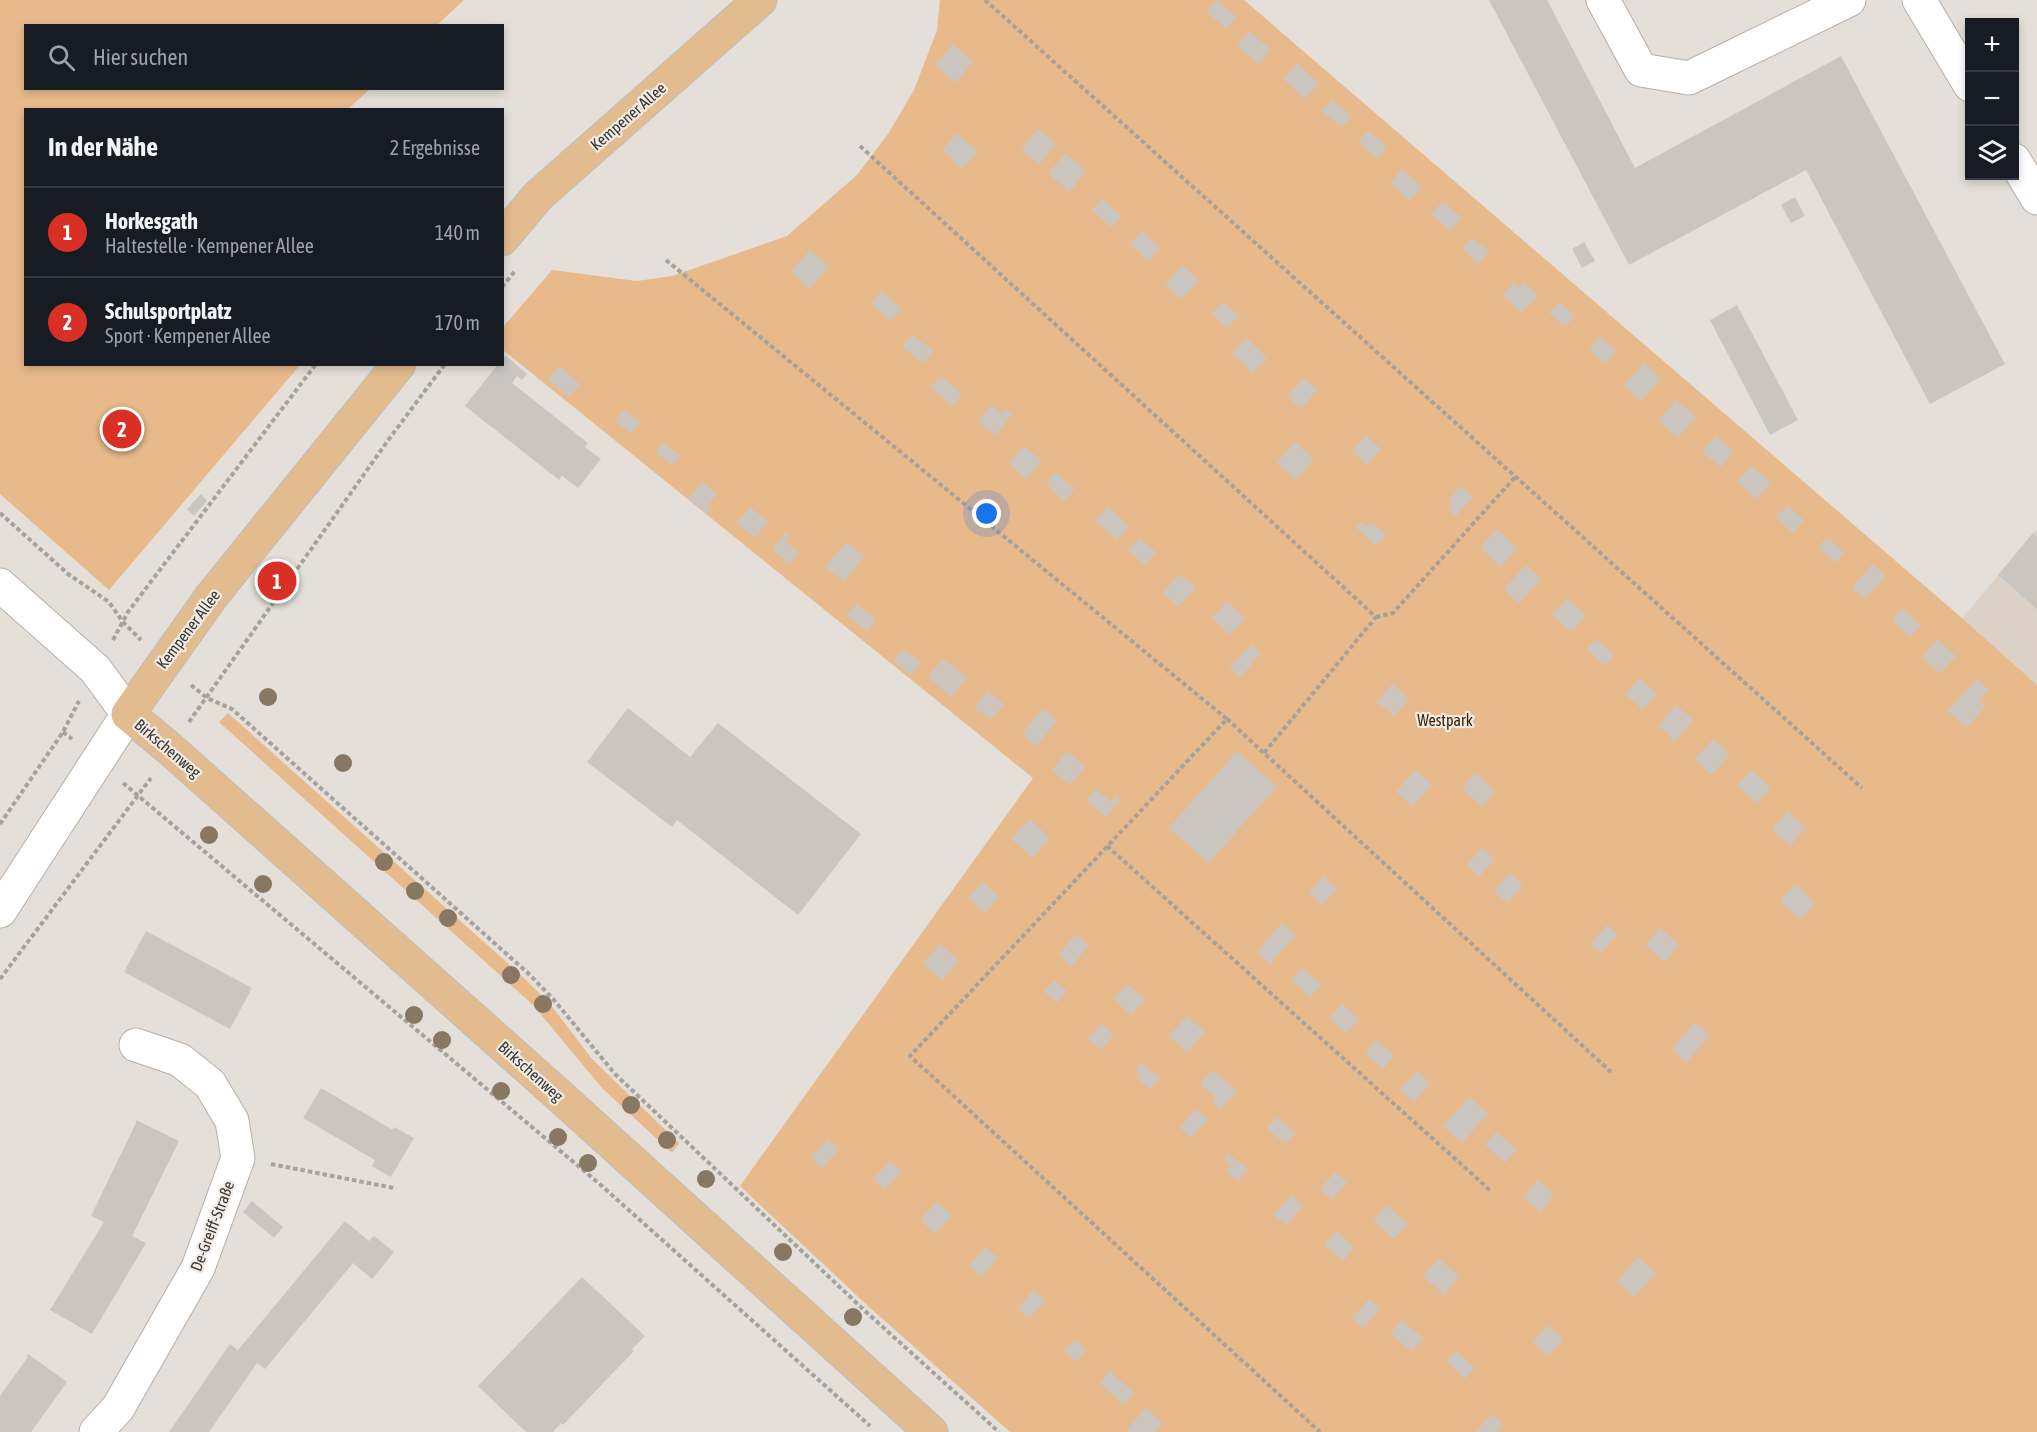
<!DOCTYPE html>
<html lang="de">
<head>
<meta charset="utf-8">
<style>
	:root { --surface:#171b24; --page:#242831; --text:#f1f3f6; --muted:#9ea1a6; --line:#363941; --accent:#d93025 }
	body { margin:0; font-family:"Asap Condensed",sans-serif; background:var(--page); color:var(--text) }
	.controls { position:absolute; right:18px; top:18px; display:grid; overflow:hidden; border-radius:0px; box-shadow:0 3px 9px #0003 }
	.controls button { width:54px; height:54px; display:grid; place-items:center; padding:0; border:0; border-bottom:2px solid var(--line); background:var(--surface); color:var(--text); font:30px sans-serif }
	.you { position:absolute; left:987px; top:514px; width:21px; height:21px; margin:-15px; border:4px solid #fff; border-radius:50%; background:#1a73e8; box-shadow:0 0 0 9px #1a73e833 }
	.badge { display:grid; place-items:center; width:39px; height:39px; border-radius:50%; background:var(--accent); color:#fff; font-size:20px; font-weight:700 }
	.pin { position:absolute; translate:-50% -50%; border:3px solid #fff; box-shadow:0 2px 6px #0006 }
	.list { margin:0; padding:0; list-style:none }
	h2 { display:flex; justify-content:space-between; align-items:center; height:78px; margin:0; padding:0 24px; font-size:26px }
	h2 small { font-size:20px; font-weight:400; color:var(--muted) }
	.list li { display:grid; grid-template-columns:39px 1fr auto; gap:18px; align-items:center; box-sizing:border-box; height:90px; padding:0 24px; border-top:2px solid var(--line) }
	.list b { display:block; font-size:22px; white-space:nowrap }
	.list p { margin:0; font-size:20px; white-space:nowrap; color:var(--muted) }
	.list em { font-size:20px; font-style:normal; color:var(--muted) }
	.icon { flex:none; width:33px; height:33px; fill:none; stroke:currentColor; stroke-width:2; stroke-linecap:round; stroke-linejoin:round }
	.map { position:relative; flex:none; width:2037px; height:1432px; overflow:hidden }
	.search { position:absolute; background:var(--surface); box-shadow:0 3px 9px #0003; left:24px; top:24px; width:480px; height:66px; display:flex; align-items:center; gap:15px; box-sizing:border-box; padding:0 21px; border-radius:0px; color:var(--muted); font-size:22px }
	.panel { position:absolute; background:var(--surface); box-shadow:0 3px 9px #0003; left:24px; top:108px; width:480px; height:258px; border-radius:0px }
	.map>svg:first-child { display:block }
	.built { fill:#dbd1c6 }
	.green { fill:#e8ba8b }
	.building { fill:#cbc5c0 }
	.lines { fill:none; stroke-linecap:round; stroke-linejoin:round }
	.minor-casing { stroke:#b4aea9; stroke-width:35 }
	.major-casing { stroke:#bfbfbe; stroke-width:35 }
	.path { stroke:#a5a19c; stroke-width:4; stroke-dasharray:4.5 3; stroke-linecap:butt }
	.minor { stroke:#fff; stroke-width:33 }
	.major { stroke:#e2bb8f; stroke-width:33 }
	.tree { fill:#887762 }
	.labels { text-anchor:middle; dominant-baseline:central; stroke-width:4.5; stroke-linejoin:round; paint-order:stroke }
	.street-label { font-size:16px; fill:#383634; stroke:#f2ece6 }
	.park-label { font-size:16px; fill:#3d2201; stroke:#f2ece6 }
</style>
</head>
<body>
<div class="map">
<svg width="2037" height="1432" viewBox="0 0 2037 1432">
	<rect width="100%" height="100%" fill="#e4dfd9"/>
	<polygon class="built" points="2037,530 2037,685 1962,618"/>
	<g class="green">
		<polygon points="0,0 464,0 437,25 26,26 26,88 370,89 348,109 26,110 26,364 300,365 109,590 0,494"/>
		<polygon points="940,0 1244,0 1962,618 2037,685 2037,1432 1010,1432 868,1306 740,1186 1033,778 503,350 503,327 552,270 637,281 672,276 787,236 857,175 888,134 914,90 937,30"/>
		<polygon points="228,713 522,976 550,1004 592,1059 679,1143 672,1153 602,1088 533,1005 219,722"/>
	</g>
	<g class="building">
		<polygon points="1217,0 1236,17 1226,29 1206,11"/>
		<polygon points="1489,0 1547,0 1635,168 1841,56 2005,364 1930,404 1806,170 1629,265"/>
		<polygon points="1250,31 1271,50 1258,64 1237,45"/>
		<polygon points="953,44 973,62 955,83 935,65"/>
		<polygon points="1298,63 1319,84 1304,99 1283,79"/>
		<polygon points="1332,100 1351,116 1342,127 1322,111"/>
		<polygon points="1038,129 1056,144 1039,164 1021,149"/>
		<polygon points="1368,131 1387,147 1377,159 1358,142"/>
		<polygon points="957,133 978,152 962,169 942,150"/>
		<polygon points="1066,153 1086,172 1069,192 1048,173"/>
		<polygon points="1402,169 1422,187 1410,201 1390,183"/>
		<polygon points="1795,197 1805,216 1791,223 1781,205"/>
		<polygon points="1102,198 1121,216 1111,227 1092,210"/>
		<polygon points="1443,201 1462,218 1450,231 1431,214"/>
		<polygon points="1142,231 1160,248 1149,261 1129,244"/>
		<polygon points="1472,237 1489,252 1478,264 1462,249"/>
		<polygon points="1584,242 1595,261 1582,268 1572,249"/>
		<polygon points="810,250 829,267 809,289 790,271"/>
		<polygon points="1182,266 1199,280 1182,299 1165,285"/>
		<polygon points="1524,282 1538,296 1521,313 1502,295 1514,283 1519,288"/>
		<polygon points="882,291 901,309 891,321 871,303"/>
		<polygon points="1223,302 1239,316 1227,328 1212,314"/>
		<polygon points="1559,302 1575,316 1565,327 1549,313"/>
		<polygon points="1737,305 1798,420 1770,435 1710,320"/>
		<polygon points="912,334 933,351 923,363 902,347"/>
		<polygon points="1600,336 1616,351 1605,364 1589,349"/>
		<polygon points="1246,338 1267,358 1253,373 1232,353"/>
		<polygon points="505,355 527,374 522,380 517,376 512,383 588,443 585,447 601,459 578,488 562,476 559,480 465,406 498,364 502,364"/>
		<polygon points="1644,363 1661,379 1641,401 1624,386"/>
		<polygon points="559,366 580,384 569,397 548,379"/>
		<polygon points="941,376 962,395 952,406 930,387"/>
		<polygon points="1304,378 1317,390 1301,409 1287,396"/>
		<polygon points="1676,400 1696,417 1678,438 1658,421"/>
		<polygon points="991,405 1002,414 1005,409 1012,415 995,435 978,421"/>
		<polygon points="623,410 640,422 631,434 615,421"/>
		<polygon points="1366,435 1381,449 1367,465 1352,451"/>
		<polygon points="1716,436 1734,452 1721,467 1702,452"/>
		<polygon points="1295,442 1314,460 1296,480 1277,463"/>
		<polygon points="663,443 680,455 673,465 656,453"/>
		<polygon points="1024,446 1042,461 1026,479 1009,463"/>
		<polygon points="1751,466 1771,483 1756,499 1737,482"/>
		<polygon points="1056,472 1075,489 1064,501 1046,483"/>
		<polygon points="702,482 717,494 707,506 711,509 707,514 688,499"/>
		<polygon points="1461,486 1473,497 1456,516 1449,511 1453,506 1448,501"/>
		<polygon points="201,494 207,501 194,516 187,509"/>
		<polygon points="1788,505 1804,520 1793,533 1776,517"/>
		<polygon points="750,507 768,522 755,538 737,523"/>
		<polygon points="1108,507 1129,526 1117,540 1095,521"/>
		<polygon points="1361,522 1367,527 1371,522 1386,535 1375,546 1356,528"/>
		<polygon points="1497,529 1517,548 1500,567 1480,548"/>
		<polygon points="786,532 790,536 786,541 799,553 790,564 772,550"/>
		<polygon points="2033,533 2037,537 2037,609 1998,575"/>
		<polygon points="1827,537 1844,553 1835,563 1818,547"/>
		<polygon points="1140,538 1156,552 1145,565 1128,550"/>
		<polygon points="846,542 864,556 844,582 825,567"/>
		<polygon points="1872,564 1886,576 1865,599 1852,587"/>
		<polygon points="1526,565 1541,579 1519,603 1504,589"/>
		<polygon points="1180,574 1196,588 1178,607 1163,593"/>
		<polygon points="1567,598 1586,616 1571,632 1552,615"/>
		<polygon points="1227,601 1245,618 1230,635 1212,618"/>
		<polygon points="857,604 876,620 867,632 847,615"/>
		<polygon points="1903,608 1921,626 1910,637 1892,619"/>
		<polygon points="1596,639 1614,655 1605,666 1587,649"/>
		<polygon points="1938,639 1956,656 1939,674 1922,657"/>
		<polygon points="1251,644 1261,654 1240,677 1229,667"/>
		<polygon points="903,649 921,662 911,675 893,661"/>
		<polygon points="943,659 967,678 952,697 928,677"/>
		<polygon points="1640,678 1657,694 1643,710 1625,694"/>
		<polygon points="1977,679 1989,690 1979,700 1986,706 1966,728 1947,711"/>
		<polygon points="1392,684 1409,699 1394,716 1377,702"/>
		<polygon points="988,691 1004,704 990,720 974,707"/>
		<polygon points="1676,705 1693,720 1675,741 1658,726"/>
		<polygon points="628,708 690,757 718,723 861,834 798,915 677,820 672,827 587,762"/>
		<polygon points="1043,709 1057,721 1036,746 1022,734"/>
		<polygon points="1713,739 1730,754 1711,775 1694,759"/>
		<polygon points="1067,751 1085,767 1070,785 1052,770"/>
		<polygon points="1237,751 1277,787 1208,863 1169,828"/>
		<polygon points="1415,770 1432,785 1412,807 1396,792"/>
		<polygon points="1751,770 1771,788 1757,803 1737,786"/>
		<polygon points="1475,773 1495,791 1482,806 1462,789"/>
		<polygon points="1096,789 1111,802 1116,796 1120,800 1106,817 1086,800"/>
		<polygon points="1787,811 1806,828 1790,846 1772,830"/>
		<polygon points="1030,819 1050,838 1032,858 1011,839"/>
		<polygon points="1482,848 1495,860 1479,877 1467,865"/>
		<polygon points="1510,873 1523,885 1507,903 1494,891"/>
		<polygon points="1323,876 1337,888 1322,905 1309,893"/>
		<polygon points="983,882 999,897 985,913 968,898"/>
		<polygon points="1795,884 1815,903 1800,920 1780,901"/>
		<polygon points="1282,923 1296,935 1270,964 1257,952"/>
		<polygon points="1607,925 1618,934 1601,953 1590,944"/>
		<polygon points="1660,928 1679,945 1665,962 1645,945"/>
		<polygon points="146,931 252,988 230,1029 124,972"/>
		<polygon points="1076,934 1089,946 1071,966 1059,954"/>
		<polygon points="940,944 959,961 942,980 923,963"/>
		<polygon points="1303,968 1322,985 1310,997 1291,980"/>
		<polygon points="1055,980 1067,991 1057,1003 1044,992"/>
		<polygon points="1127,984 1145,999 1131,1015 1114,999"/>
		<polygon points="1342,1004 1359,1020 1346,1034 1329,1018"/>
		<polygon points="1187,1016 1205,1032 1187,1052 1169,1036"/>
		<polygon points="1695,1022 1710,1036 1686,1063 1672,1049"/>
		<polygon points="1101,1024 1114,1035 1101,1050 1088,1039"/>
		<polygon points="1376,1040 1394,1056 1383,1069 1365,1053"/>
		<polygon points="1141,1063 1160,1078 1150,1089 1137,1078 1141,1074 1135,1069"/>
		<polygon points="1213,1070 1237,1091 1220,1110 1212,1102 1216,1098 1200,1084"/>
		<polygon points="1417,1071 1431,1084 1414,1102 1400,1090"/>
		<polygon points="321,1088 393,1130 394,1127 414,1138 391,1177 372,1166 375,1160 303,1118"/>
		<polygon points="1469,1097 1488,1114 1462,1143 1443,1126"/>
		<polygon points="1196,1109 1208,1119 1191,1138 1180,1128"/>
		<polygon points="1277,1117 1295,1133 1285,1144 1267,1128"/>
		<polygon points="136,1120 179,1141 132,1236 146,1243 92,1334 50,1310 104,1222 91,1216 136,1123"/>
		<polygon points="1496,1132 1517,1150 1505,1163 1485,1145"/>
		<polygon points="828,1139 839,1149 822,1168 811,1157"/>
		<polygon points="1228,1154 1248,1169 1238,1181 1226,1171 1231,1166 1223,1160"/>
		<polygon points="890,1161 902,1172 885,1190 873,1179"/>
		<polygon points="1335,1172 1347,1182 1332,1199 1320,1189"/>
		<polygon points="1538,1180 1554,1195 1540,1212 1523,1197"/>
		<polygon points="1291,1195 1303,1206 1286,1225 1274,1215"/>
		<polygon points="252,1201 283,1227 274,1238 243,1212"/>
		<polygon points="937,1202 952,1216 935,1234 920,1220"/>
		<polygon points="1386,1205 1408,1224 1394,1239 1373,1220"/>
		<polygon points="345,1221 369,1241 374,1236 394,1252 372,1279 353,1263 265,1369 257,1363 209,1432 169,1432 230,1344 238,1350"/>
		<polygon points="1336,1231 1355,1248 1343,1261 1324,1245"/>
		<polygon points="986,1247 998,1258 981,1277 969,1266"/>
		<polygon points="1638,1257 1656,1273 1634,1297 1617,1281"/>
		<polygon points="1439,1259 1459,1277 1444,1295 1423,1276"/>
		<polygon points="582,1277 645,1336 632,1349 634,1351 563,1425 561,1423 553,1432 526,1432 478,1386"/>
		<polygon points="1033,1290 1045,1301 1029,1319 1017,1309"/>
		<polygon points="1369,1299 1380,1309 1363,1328 1352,1317"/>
		<polygon points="1402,1320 1423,1338 1412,1352 1390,1333"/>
		<polygon points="1548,1325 1563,1339 1547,1356 1533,1342"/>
		<polygon points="1075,1340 1086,1350 1076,1362 1064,1351"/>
		<polygon points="1456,1351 1475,1368 1465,1379 1446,1361"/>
		<polygon points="28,1354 67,1382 31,1432 0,1432 0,1396 28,1357 26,1356"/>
		<polygon points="1110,1371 1134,1393 1123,1405 1100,1383"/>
		<polygon points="1146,1408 1163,1423 1155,1432 1129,1432 1127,1430"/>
		<polygon points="1492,1414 1503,1425 1497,1432 1476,1432"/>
	</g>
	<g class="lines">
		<defs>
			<g id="minor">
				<polyline points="1603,0 1641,70 1689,78 1849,0"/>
				<polyline points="1919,0 1970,85"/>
				<polyline points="2014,160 2037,198"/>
				<polyline points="0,585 95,669 128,714 0,911"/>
				<polyline points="96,1432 118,1408 198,1268 238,1158 232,1121 210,1084 180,1060 136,1045"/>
			</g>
			<g id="major">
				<polyline points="502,239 538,196 760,0"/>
				<polyline points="399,364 211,597 128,714 170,749 553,1090 931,1432"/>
			</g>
		</defs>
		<use href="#minor" class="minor-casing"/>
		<use href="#major" class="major-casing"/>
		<g class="path">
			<polyline points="985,0 1862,788"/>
			<polyline points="860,146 1376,617 1264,753"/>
			<polyline points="666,260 1227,719 910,1056 1320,1432"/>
			<polyline points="502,287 515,271"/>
			<polyline points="0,513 68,574 109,602 123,622 141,640"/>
			<polyline points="1376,617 1393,613 1516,476"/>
			<polyline points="113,640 128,612 316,364"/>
			<polyline points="191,685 207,698 232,709 528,973 554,1000 615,1074 865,1311 999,1432"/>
			<polyline points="1227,719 1611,1072"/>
			<polyline points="189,722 389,439 445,364"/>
			<polyline points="63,732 72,739"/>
			<polyline points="123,783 602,1186 870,1426"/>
			<polyline points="0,824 63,732 79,701"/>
			<polyline points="1107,846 1492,1192"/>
			<polyline points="0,979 151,778"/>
			<polyline points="271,1164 394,1188"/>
		</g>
		<use href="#minor" class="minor"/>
		<use href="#major" class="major"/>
	</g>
	<g class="tree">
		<circle cx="268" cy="697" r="9"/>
		<circle cx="343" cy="763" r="9"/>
		<circle cx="209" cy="835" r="9"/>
		<circle cx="384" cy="862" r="9"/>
		<circle cx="263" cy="884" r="9"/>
		<circle cx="415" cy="891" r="9"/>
		<circle cx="448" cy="918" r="9"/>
		<circle cx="511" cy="975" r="9"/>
		<circle cx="543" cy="1004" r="9"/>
		<circle cx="414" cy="1015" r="9"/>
		<circle cx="442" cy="1040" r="9"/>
		<circle cx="501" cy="1091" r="9"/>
		<circle cx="631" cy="1105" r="9"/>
		<circle cx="558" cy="1137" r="9"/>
		<circle cx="667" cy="1140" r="9"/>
		<circle cx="588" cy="1163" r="9"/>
		<circle cx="706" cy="1179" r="9"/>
		<circle cx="783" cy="1252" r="9"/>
		<circle cx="853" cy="1317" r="9"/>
	</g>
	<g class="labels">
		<g class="street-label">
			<text transform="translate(628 116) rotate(-41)">Kempener Allee</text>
			<text transform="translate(188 629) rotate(-53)">Kempener Allee</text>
			<text transform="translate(168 748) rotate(40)">Birkschenweg</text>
			<text transform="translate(531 1071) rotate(42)">Birkschenweg</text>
			<text transform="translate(212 1226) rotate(-69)">De-Greiff-Straße</text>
		</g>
		<g class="park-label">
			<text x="1445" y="720">Westpark</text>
		</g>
	</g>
</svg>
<div class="controls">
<button>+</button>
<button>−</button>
<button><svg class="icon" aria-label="layers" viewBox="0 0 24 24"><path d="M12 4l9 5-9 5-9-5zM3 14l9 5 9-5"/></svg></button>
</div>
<div class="you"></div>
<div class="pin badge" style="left:277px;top:581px">1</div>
<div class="pin badge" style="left:122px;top:429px">2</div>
<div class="search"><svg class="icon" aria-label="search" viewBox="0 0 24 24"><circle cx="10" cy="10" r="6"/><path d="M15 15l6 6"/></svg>Hier suchen</div>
<section class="panel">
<h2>In der Nähe<small>2 Ergebnisse</small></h2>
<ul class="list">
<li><span class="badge">1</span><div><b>Horkesgath</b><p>Haltestelle · Kempener Allee</p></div><em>140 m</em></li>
<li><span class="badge">2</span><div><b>Schulsportplatz</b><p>Sport · Kempener Allee</p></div><em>170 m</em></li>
</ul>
</section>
</div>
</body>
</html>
